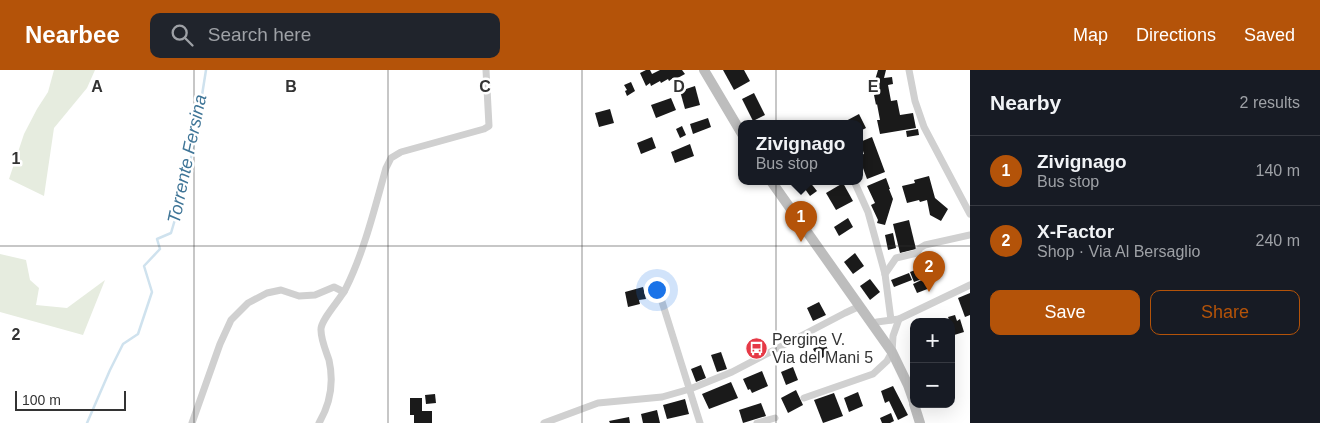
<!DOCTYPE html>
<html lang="en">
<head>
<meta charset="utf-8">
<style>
	:root { --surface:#171b24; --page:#20242c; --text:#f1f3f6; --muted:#9ea1a6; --line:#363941; --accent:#b45309 }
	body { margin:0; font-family:Arial,sans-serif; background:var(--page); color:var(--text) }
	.controls { position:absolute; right:15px; bottom:15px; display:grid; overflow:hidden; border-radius:10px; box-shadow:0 5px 20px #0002 }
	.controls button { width:45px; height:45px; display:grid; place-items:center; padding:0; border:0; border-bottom:1px solid var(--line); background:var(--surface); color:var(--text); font:25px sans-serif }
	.scale { position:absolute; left:15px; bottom:12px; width:111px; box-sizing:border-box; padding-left:5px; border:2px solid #333; border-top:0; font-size:14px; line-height:18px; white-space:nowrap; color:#333; -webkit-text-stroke:4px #fff; paint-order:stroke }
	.you { position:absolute; left:656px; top:219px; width:18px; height:18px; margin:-12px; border:4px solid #fff; border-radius:50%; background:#1a73e8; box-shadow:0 0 0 8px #1a73e833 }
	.badge { display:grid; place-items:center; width:32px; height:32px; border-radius:50%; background:var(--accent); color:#fff; font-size:16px; font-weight:700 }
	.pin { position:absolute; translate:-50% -41px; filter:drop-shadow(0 1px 2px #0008) }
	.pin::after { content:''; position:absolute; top:26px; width:18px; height:15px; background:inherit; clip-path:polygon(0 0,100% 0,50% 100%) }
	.popup { position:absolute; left:738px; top:50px; width:125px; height:65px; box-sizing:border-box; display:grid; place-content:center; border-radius:10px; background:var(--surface); filter:drop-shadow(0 1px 4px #0005); font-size:16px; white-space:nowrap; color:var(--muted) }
	.popup b { font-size:19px; color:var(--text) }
	.popup::after { content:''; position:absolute; left:50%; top:100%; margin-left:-10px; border:10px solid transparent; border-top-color:var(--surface) }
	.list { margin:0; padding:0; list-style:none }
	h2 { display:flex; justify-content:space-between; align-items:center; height:65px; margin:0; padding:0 20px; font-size:21px }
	h2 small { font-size:16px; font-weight:400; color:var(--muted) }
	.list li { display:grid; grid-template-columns:32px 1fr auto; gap:15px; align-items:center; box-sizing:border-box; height:70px; padding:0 20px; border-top:1px solid var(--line) }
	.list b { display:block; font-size:19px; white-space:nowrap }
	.list p { margin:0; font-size:16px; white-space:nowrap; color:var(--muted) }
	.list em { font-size:16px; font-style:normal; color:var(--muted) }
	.actions { display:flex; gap:10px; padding:15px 20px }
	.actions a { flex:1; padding:11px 0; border:1px solid var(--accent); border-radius:10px; text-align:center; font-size:18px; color:var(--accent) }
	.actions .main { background:var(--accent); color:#fff }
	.icon { flex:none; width:28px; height:28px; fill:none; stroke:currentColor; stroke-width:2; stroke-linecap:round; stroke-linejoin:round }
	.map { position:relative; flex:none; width:970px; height:353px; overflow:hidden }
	header { display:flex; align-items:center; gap:30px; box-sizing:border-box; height:70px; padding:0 25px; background:var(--accent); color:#fff }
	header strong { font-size:24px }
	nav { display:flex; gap:28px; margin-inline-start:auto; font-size:18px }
	.search { width:350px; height:45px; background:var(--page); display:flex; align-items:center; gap:12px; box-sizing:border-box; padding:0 18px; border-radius:10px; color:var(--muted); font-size:19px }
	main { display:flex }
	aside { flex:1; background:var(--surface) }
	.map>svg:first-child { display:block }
	.green { fill:#e6ecdf }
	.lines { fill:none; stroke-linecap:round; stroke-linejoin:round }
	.stream { stroke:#cfe2ee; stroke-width:2.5 }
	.building { fill:#1a1a1a }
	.minor { stroke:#d0d0d0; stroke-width:7 }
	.secondary { stroke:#bdbdbd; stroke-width:10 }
	.grid { fill:none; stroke:#333; stroke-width:1; stroke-opacity:0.55 }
	.labels { text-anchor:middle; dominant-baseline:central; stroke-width:5; stroke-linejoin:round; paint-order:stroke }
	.poi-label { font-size:16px; fill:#333; stroke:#fff; text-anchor:start }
	.water-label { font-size:18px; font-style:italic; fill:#3f7597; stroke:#fff }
	.grid-label { font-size:16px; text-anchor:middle; font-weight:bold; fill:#333; stroke:#fff; stroke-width:5; stroke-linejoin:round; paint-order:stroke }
</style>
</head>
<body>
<header>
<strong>Nearbee</strong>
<div class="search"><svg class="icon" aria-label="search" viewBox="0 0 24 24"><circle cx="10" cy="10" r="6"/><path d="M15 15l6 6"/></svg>Search here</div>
<nav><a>Map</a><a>Directions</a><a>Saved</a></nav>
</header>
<main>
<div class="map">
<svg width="970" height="353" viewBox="0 0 970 353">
	<rect width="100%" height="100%" fill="#fff"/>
	<g class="green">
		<polygon points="54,0 95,0 87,18 54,58 44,126 9,109 24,64 37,39 48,22"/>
		<polygon points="0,184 26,190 30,210 39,218 36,235 67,238 105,210 83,265 0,242"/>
	</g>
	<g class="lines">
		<polyline class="stream" points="87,353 110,300 123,274 138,264 152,222 144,196 160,179 157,169 171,163 186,112 196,63 206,0"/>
	</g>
	<g class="building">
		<polygon points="646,0 650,0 652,4 660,0 682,0 685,4 674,10 673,8 669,11 668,9 661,13 660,11 651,16 650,13 646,16 640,3"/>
		<polygon points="723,0 744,0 750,11 734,20"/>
		<polygon points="878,0 886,0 884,8 892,7 893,14 888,15 891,31 897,30 900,45 913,43 916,58 880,64 877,50 880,50 877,34 876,35 874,25 877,24 875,10"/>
		<polygon points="631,12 635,21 627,26 625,21 627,20 624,15"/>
		<polygon points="695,16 700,35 685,39 680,21"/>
		<polygon points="754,23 765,45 753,51 742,29"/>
		<polygon points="671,28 676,40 656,48 651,35"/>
		<polygon points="610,39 614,53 599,57 595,43"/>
		<polygon points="859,44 866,58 860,61 860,53 845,53 844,52"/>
		<polygon points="708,48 711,57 693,64 690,54"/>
		<polygon points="682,56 686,65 680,68 676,59"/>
		<polygon points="918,59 919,65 907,67 906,61"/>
		<polygon points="652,67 656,78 641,84 637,73"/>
		<polygon points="872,67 885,102 867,109 860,90 860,85 864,84 860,72"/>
		<polygon points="690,74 694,86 675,93 671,82"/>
		<polygon points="929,106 935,128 948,139 941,151 930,145 927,130 920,132 919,130 907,133 902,116 915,113 914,110"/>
		<polygon points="886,108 890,119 889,119 893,129 885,155 877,153 878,150 871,135 875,133 867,116"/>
		<polygon points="802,111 809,111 817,121 810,126 800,112"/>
		<polygon points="843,113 853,131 836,140 826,123"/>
		<polygon points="848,148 853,157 839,166 834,157"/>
		<polygon points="909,150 916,179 900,183 893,154"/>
		<polygon points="893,163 896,178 888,180 885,165"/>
		<polygon points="855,183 864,196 853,204 844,192"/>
		<polygon points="923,197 927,207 914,212 910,202"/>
		<polygon points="909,203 912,210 894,217 891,210"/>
		<polygon points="926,208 930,218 917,223 913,214"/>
		<polygon points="870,209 880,222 870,230 860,216"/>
		<polygon points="643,217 646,229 639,230 640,234 628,237 625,222"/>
		<polygon points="970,223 970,245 965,247 958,228"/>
		<polygon points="819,232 826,245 813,251 807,238"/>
		<polygon points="955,245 957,251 960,249 964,262 951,266 951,252 950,252 948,247"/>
		<polygon points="824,272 830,283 819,290 813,279"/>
		<polygon points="721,282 727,299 717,302 711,285"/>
		<polygon points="701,295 706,308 696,312 691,299"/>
		<polygon points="793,297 798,310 786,315 781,302"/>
		<polygon points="762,301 768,316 752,323 750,319 748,320 743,309"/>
		<polygon points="731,312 738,328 709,339 702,324"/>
		<polygon points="893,316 908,345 898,350 889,331 885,333 881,321"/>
		<polygon points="796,320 803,335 788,343 781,328"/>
		<polygon points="858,322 863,336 849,342 844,328"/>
		<polygon points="834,323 843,346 823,353 814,330"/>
		<polygon points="435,324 436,333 426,334 425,325"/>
		<polygon points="410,328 422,328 422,341 432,341 432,353 414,353 414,345 410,345"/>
		<polygon points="685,329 689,344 667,349 663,335"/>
		<polygon points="761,333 766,346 743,353 739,340"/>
		<polygon points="657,340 660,353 643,353 641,344"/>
		<polygon points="891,343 894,351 890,353 882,353 880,348"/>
		<polygon points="629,347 630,353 610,353 609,351"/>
	</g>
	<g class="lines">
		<g class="minor">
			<polyline points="909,0 915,31 924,57 970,144"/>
			<polyline points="854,111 868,142 885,204 891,250"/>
			<polyline points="885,204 896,188 917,183 920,178 925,175 970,165"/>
			<polyline points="658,219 700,353"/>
			<polyline points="873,254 877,252 899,249 970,215"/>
			<polyline points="804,328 873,304 887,291 892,282 893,266 899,249"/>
			<polyline points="192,353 220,274 231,250 248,233 267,223 281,220 299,226 315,225 334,217 344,222"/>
			<path d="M319 353C330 334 334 312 329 290 326 281 321 270 321 260 320 250 341 229 346 218 364 182 375 137 386 98L391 88 401 82 484 59 489 56 486 0"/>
			<polyline points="544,353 598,333 662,327 690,319 732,302 845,243 860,236"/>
			<polyline points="757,353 775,348"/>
		</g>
		<g class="secondary">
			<polyline points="704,0 742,64"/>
			<polyline points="771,111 892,282 908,315 914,332"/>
			<polyline points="914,334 920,353"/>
		</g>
	</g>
	<path class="grid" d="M194 0V353M388 0V353M582 0V353M776 0V353M0 176H970"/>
	<defs>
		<symbol id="bus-disc" viewBox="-11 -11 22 22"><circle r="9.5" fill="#e63946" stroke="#fff"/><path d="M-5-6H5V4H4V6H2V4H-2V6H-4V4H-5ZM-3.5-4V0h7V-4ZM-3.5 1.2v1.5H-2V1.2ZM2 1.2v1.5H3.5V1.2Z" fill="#fff"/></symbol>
	</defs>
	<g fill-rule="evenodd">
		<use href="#bus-disc" x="744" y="266" width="25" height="25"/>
	</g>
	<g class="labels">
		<g class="poi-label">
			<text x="772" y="269">Pergine V.<tspan x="772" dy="18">Via del Mani 5</tspan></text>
		</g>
		<g class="water-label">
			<text transform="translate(187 89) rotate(-78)">Torrente Fersina</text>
		</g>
	</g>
	<g class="grid-label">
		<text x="97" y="22">A</text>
		<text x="291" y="22">B</text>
		<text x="485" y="22">C</text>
		<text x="679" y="22">D</text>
		<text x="873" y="22">E</text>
		<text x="16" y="94">1</text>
		<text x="16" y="270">2</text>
	</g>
</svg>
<div class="controls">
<button>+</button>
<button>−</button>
</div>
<div class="scale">100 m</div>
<div class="you"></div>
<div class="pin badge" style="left:801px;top:172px">1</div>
<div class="popup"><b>Zivignago</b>Bus stop</div>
<div class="pin badge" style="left:929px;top:222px">2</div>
</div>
<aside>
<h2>Nearby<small>2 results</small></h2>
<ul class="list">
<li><span class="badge">1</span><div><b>Zivignago</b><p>Bus stop</p></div><em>140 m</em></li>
<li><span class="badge">2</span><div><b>X-Factor</b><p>Shop · Via Al Bersaglio</p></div><em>240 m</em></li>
</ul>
<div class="actions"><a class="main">Save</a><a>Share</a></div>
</aside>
</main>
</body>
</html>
